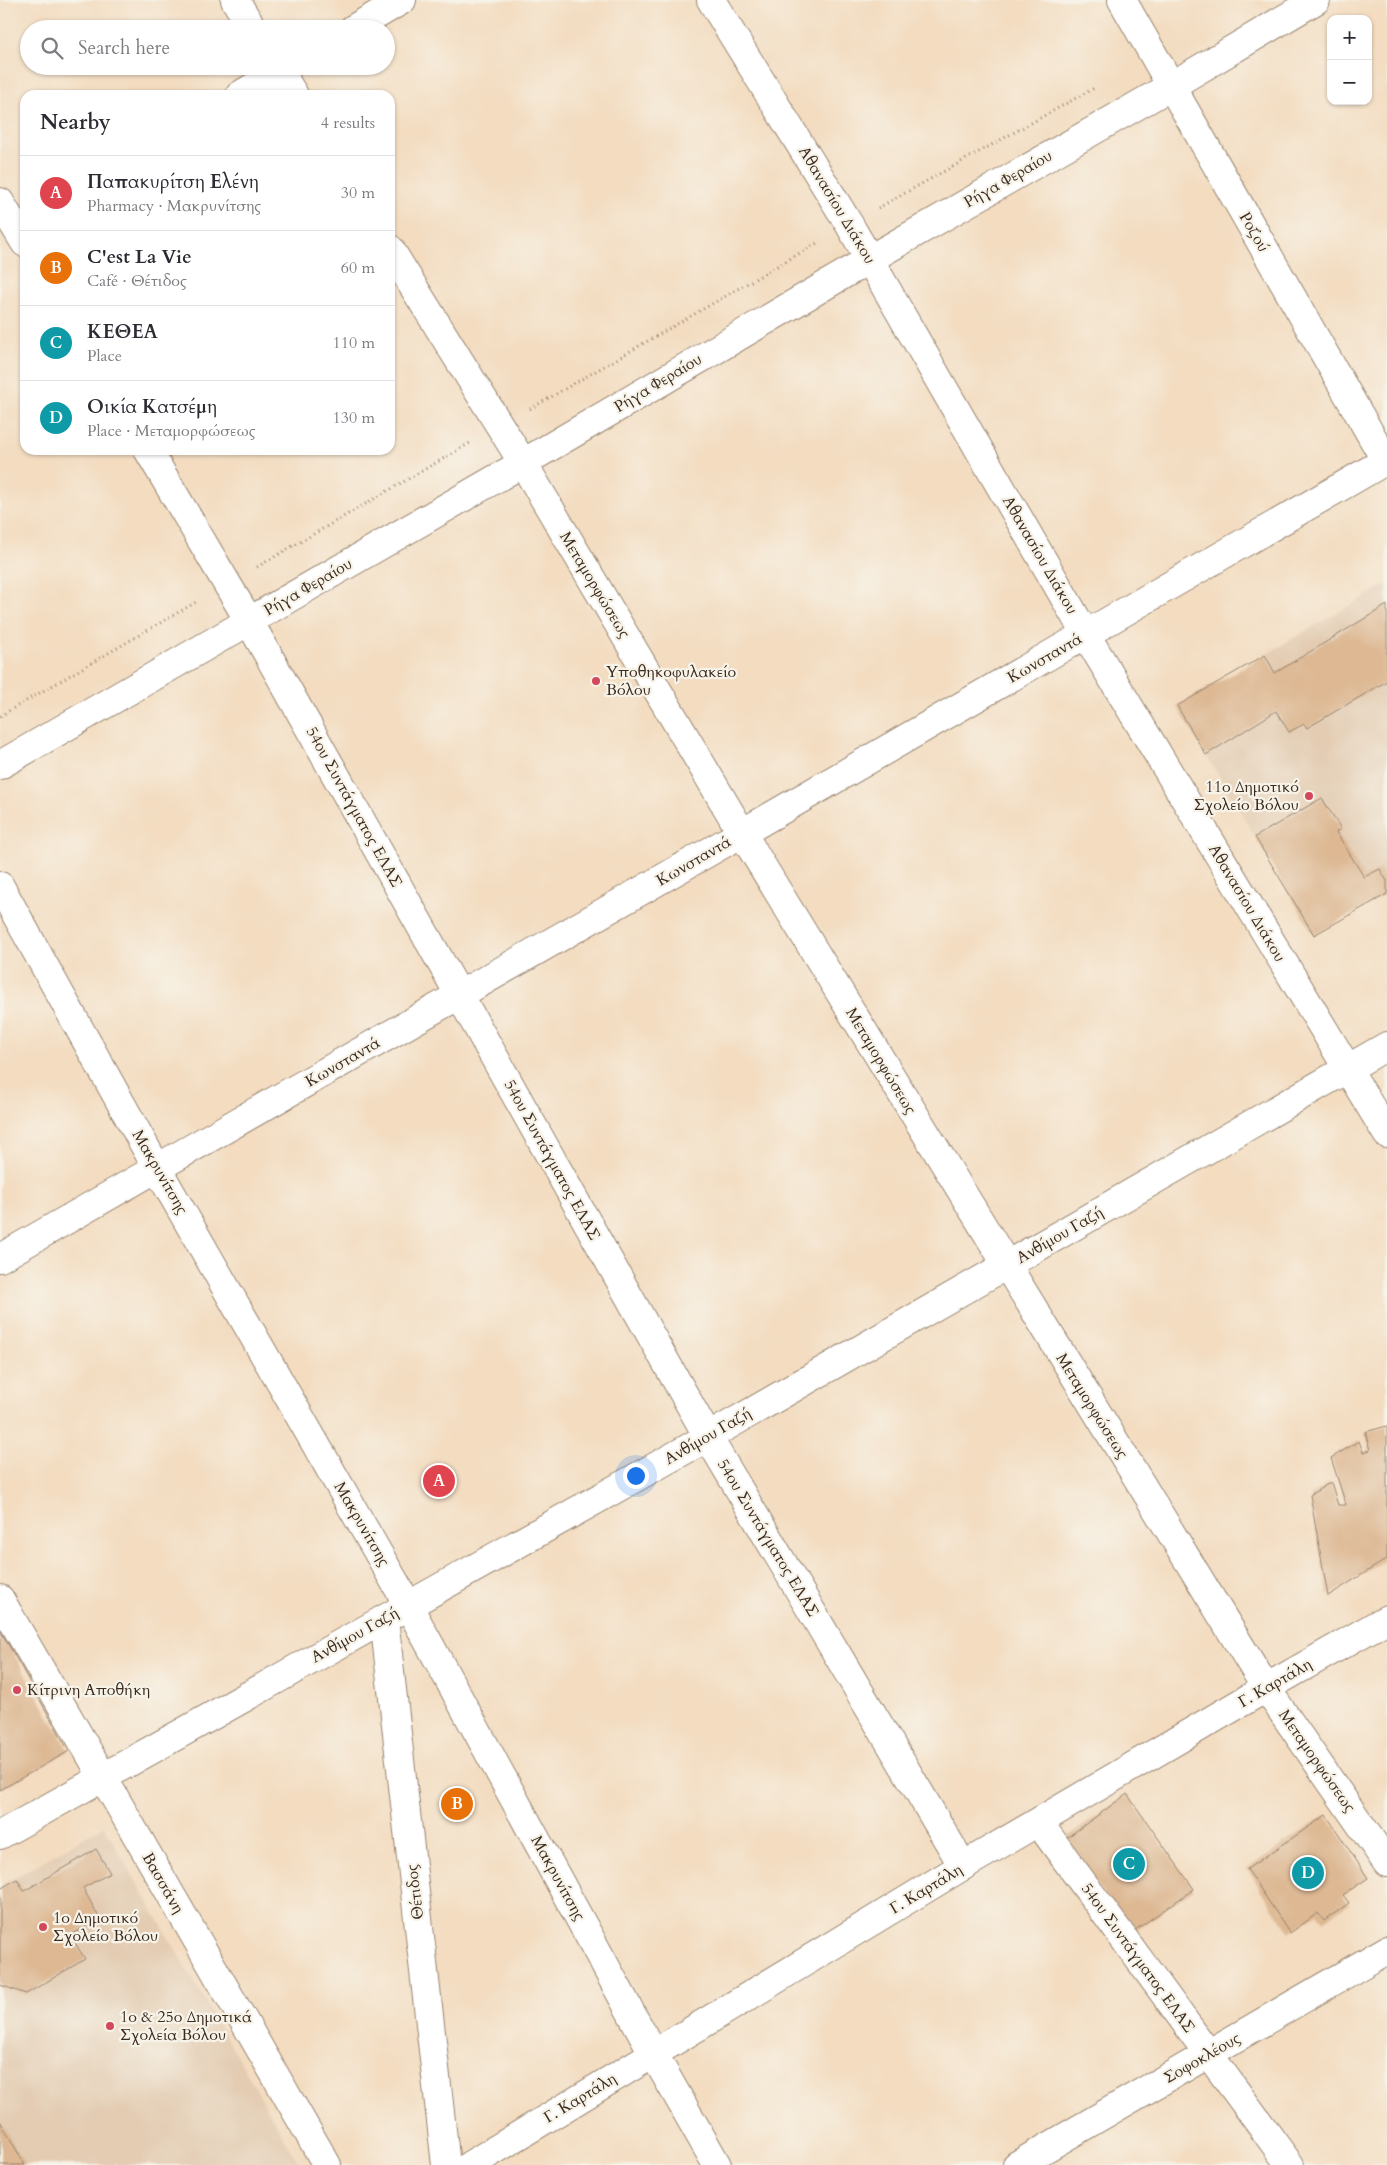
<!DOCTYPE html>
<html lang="en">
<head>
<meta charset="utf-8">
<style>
	:root { --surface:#fff; --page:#f2f2f3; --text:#2b2b33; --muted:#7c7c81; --line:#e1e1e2; --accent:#7c3aed }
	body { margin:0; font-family:Cardo,serif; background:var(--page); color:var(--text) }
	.controls { position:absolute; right:15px; top:15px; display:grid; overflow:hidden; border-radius:10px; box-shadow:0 1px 4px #0004 }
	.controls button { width:45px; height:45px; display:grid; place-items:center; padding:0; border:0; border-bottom:1px solid var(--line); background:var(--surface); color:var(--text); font:25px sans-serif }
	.you { position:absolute; left:635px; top:1475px; width:18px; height:18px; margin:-12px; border:4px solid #fff; border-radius:50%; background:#1a73e8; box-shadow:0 0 0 8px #1a73e833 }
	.badge { display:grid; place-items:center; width:32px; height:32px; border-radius:50%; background:var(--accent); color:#fff; font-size:16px; font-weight:700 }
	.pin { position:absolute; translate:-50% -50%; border:2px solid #fff; box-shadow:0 1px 5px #0006 }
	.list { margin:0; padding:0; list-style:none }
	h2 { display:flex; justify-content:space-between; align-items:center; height:65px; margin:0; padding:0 20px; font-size:21px }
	h2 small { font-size:16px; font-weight:400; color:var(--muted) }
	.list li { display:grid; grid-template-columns:32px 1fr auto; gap:15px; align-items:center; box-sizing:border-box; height:75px; padding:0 20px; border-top:1px solid var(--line) }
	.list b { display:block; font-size:19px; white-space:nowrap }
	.list p { margin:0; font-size:16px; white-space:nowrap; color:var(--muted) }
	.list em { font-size:16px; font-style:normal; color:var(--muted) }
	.icon { flex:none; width:28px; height:28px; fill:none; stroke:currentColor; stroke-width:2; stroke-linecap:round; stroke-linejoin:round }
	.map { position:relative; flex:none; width:1387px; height:2165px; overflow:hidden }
	.search { position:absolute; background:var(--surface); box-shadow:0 1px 4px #0004; left:20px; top:20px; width:375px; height:55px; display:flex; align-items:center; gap:12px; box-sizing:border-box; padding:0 18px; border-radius:28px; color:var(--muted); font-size:19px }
	.panel { position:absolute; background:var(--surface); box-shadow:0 1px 4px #0004; left:20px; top:90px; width:375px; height:365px; border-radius:15px }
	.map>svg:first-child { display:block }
	.built { fill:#e3ccb2 }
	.building { fill:#ddb893 }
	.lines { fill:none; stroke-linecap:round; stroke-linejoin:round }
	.minor-casing { stroke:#97836f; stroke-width:30 }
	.path { stroke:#97836f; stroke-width:3; stroke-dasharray:1 4; stroke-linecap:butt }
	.minor { stroke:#fff; stroke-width:28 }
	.poi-dot { fill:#d1495b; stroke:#f7f3e8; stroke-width:2 }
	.labels { text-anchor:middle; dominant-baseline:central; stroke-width:4.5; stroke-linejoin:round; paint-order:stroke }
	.street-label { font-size:16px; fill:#3b2a1e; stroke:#f7f3e8 }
	.poi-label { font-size:16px; fill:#3b2a1e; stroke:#f7f3e8; text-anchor:start }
</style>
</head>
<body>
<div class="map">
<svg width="1387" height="2165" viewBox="0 0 1387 2165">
	<rect width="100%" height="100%" fill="#f7f3e8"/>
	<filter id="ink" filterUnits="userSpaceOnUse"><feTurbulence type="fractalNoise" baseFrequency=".02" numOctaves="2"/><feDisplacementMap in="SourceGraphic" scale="10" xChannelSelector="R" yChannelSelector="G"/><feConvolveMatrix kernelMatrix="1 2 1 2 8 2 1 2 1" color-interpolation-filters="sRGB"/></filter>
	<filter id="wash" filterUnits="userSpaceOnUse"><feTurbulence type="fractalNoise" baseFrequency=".0096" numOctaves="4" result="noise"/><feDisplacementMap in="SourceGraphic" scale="20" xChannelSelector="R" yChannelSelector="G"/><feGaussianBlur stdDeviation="1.12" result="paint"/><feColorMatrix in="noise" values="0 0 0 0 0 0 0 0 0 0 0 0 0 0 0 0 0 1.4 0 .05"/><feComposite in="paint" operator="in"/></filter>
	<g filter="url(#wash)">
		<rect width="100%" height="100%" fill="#f3dcc0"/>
		<g class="built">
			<polygon points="1387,584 1387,894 1314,935 1177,706"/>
			<polygon points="104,1826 300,2165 0,2165 0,1886"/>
		</g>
		<g id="blocks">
			<g class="building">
				<polygon points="1387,605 1387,681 1307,728 1304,724 1289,732 1276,711 1206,755 1177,706 1265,655 1275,673"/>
				<polygon points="1322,798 1341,829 1336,832 1364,877 1380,869 1387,881 1387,894 1314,935 1255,837"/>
				<polygon points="1387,1426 1387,1559 1328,1596 1310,1495 1331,1482 1338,1505 1346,1505 1331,1458 1359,1441 1363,1452 1370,1450 1365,1432"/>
				<polygon points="0,1630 69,1751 0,1790"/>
				<polygon points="1127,1794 1194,1889 1131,1933 1065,1839"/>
				<polygon points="1326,1815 1368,1878 1343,1895 1349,1903 1324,1921 1318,1913 1290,1933 1247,1869"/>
				<polygon points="96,1849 110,1873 83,1888 100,1919 70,1935 85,1959 26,1994 0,1985 0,1889 17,1879 24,1891"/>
				<polygon points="0,2121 25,2165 0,2165"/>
			</g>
		</g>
	</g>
	<g filter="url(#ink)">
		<use href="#blocks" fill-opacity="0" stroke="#97836f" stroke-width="1"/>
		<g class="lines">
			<defs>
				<g id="minor">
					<polyline points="235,0 253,29"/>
					<polyline points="711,0 849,224 1086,635 1387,1134"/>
					<polyline points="1122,0 1387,463"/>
					<polyline points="353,29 402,0"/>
					<polyline points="276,66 294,95"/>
					<polyline points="240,95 289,66"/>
					<polyline points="0,202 25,243"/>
					<polyline points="390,249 523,463 742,833 1266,1688 1387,1863"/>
					<polyline points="148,450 249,621 708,1437 963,1866"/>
					<polyline points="0,765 523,463 870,259 1171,86 1316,0"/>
					<polyline points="0,886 157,1168 408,1605 653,2053 717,2165"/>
					<polyline points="0,1258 742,833 1387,460"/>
					<polyline points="0,1599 327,2165"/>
					<polyline points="384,1619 446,2165"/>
					<polyline points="1039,1823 1290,2165"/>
					<polyline points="0,1835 708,1437 1387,1046"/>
					<polyline points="470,2165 963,1866 1266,1688 1387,1619"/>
					<polyline points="1017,2165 1387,1950"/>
				</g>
			</defs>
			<use href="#minor" class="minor-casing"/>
			<g class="path">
				<polyline points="878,208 1096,87"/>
				<polyline points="530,409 819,242"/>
				<polyline points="257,567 470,443"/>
				<polyline points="0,716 198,601"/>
			</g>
			<use href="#minor" class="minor"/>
		</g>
	</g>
	<g class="poi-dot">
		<circle cx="596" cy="681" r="5"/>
		<circle cx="1309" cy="796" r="5"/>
		<circle cx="17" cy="1690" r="5"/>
		<circle cx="43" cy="1927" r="5"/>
		<circle cx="110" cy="2026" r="5"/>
	</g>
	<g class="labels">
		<g class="street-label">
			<text transform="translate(1008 179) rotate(-30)">Ρήγα Φεραίου</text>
			<text transform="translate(837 205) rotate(59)">Αθανασίου Διάκου</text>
			<text transform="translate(1254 232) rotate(60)">Ροζού</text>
			<text transform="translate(658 383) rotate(-31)">Ρήγα Φεραίου</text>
			<text transform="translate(1040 555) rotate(60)">Αθανασίου Διάκου</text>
			<text transform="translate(595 585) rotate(59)">Μεταμορφώσεως</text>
			<text transform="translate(308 587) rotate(-30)">Ρήγα Φεραίου</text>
			<text transform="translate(1045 658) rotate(-30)">Κωνσταντά</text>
			<text transform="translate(354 807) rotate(61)">54ου Συντάγματος ΕΛΑΣ</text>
			<text transform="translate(694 861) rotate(-30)">Κωνσταντά</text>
			<text transform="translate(1247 903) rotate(59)">Αθανασίου Διάκου</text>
			<text transform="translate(881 1061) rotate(59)">Μεταμορφώσεως</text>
			<text transform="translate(343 1062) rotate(-30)">Κωνσταντά</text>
			<text transform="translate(552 1160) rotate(61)">54ου Συντάγματος ΕΛΑΣ</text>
			<text transform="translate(160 1172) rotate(60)">Μακρυνίτσης</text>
			<text transform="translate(1060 1235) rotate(-30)">Ανθίμου Γαζή</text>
			<text transform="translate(1092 1406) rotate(58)">Μεταμορφώσεως</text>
			<text transform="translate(708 1436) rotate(-30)">Ανθίμου Γαζή</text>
			<text transform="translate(362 1524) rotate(60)">Μακρυνίτσης</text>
			<text transform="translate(768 1538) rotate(59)">54ου Συντάγματος ΕΛΑΣ</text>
			<text transform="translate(355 1635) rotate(-29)">Ανθίμου Γαζή</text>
			<text transform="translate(1275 1683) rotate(-30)">Γ. Καρτάλη</text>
			<text transform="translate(1317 1761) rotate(55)">Μεταμορφώσεως</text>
			<text transform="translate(558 1878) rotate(61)">Μακρυνίτσης</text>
			<text transform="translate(163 1883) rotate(60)">Βασσάνη</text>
			<text transform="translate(926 1889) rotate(-31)">Γ. Καρτάλη</text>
			<text transform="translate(415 1892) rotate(-97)">Θέτιδος</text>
			<text transform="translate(1138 1958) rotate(54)">54ου Συντάγματος ΕΛΑΣ</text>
			<text transform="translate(1202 2058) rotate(-30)">Σοφοκλέους</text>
			<text transform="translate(580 2098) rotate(-31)">Γ. Καρτάλη</text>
		</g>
		<g class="poi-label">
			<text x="606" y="672">Υποθηκοφυλακείο<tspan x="606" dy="18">Βόλου</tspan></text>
			<text x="1299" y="787" text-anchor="end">11ο Δημοτικό<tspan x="1299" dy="18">Σχολείο Βόλου</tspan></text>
			<text x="27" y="1690">Κίτρινη Αποθήκη</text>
			<text x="53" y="1918">1ο Δημοτικό<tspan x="53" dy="18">Σχολείο Βόλου</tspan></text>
			<text x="120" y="2017">1ο &amp; 25ο Δημοτικά<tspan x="120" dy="18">Σχολεία Βόλου</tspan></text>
		</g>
	</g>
</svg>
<div class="controls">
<button>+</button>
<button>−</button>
</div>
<div class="you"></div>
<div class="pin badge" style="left:439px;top:1481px;background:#e0444e">A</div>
<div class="pin badge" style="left:457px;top:1804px;background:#e8710a">B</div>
<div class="pin badge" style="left:1129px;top:1864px;background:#0f9aa8">C</div>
<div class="pin badge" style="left:1308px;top:1873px;background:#0f9aa8">D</div>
<div class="search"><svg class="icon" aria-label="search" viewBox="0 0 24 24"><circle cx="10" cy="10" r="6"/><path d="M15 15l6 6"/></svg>Search here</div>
<section class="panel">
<h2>Nearby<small>4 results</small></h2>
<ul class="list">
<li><span class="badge" style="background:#e0444e">A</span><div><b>Παπακυρίτση Ελένη</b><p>Pharmacy · Μακρυνίτσης</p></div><em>30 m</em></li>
<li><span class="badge" style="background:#e8710a">B</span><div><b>C'est La Vie</b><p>Café · Θέτιδος</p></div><em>60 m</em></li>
<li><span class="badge" style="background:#0f9aa8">C</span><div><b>ΚΕΘΕΑ</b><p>Place</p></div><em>110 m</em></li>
<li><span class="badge" style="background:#0f9aa8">D</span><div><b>Οικία Κατσέμη</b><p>Place · Μεταμορφώσεως</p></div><em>130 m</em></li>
</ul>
</section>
</div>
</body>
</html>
